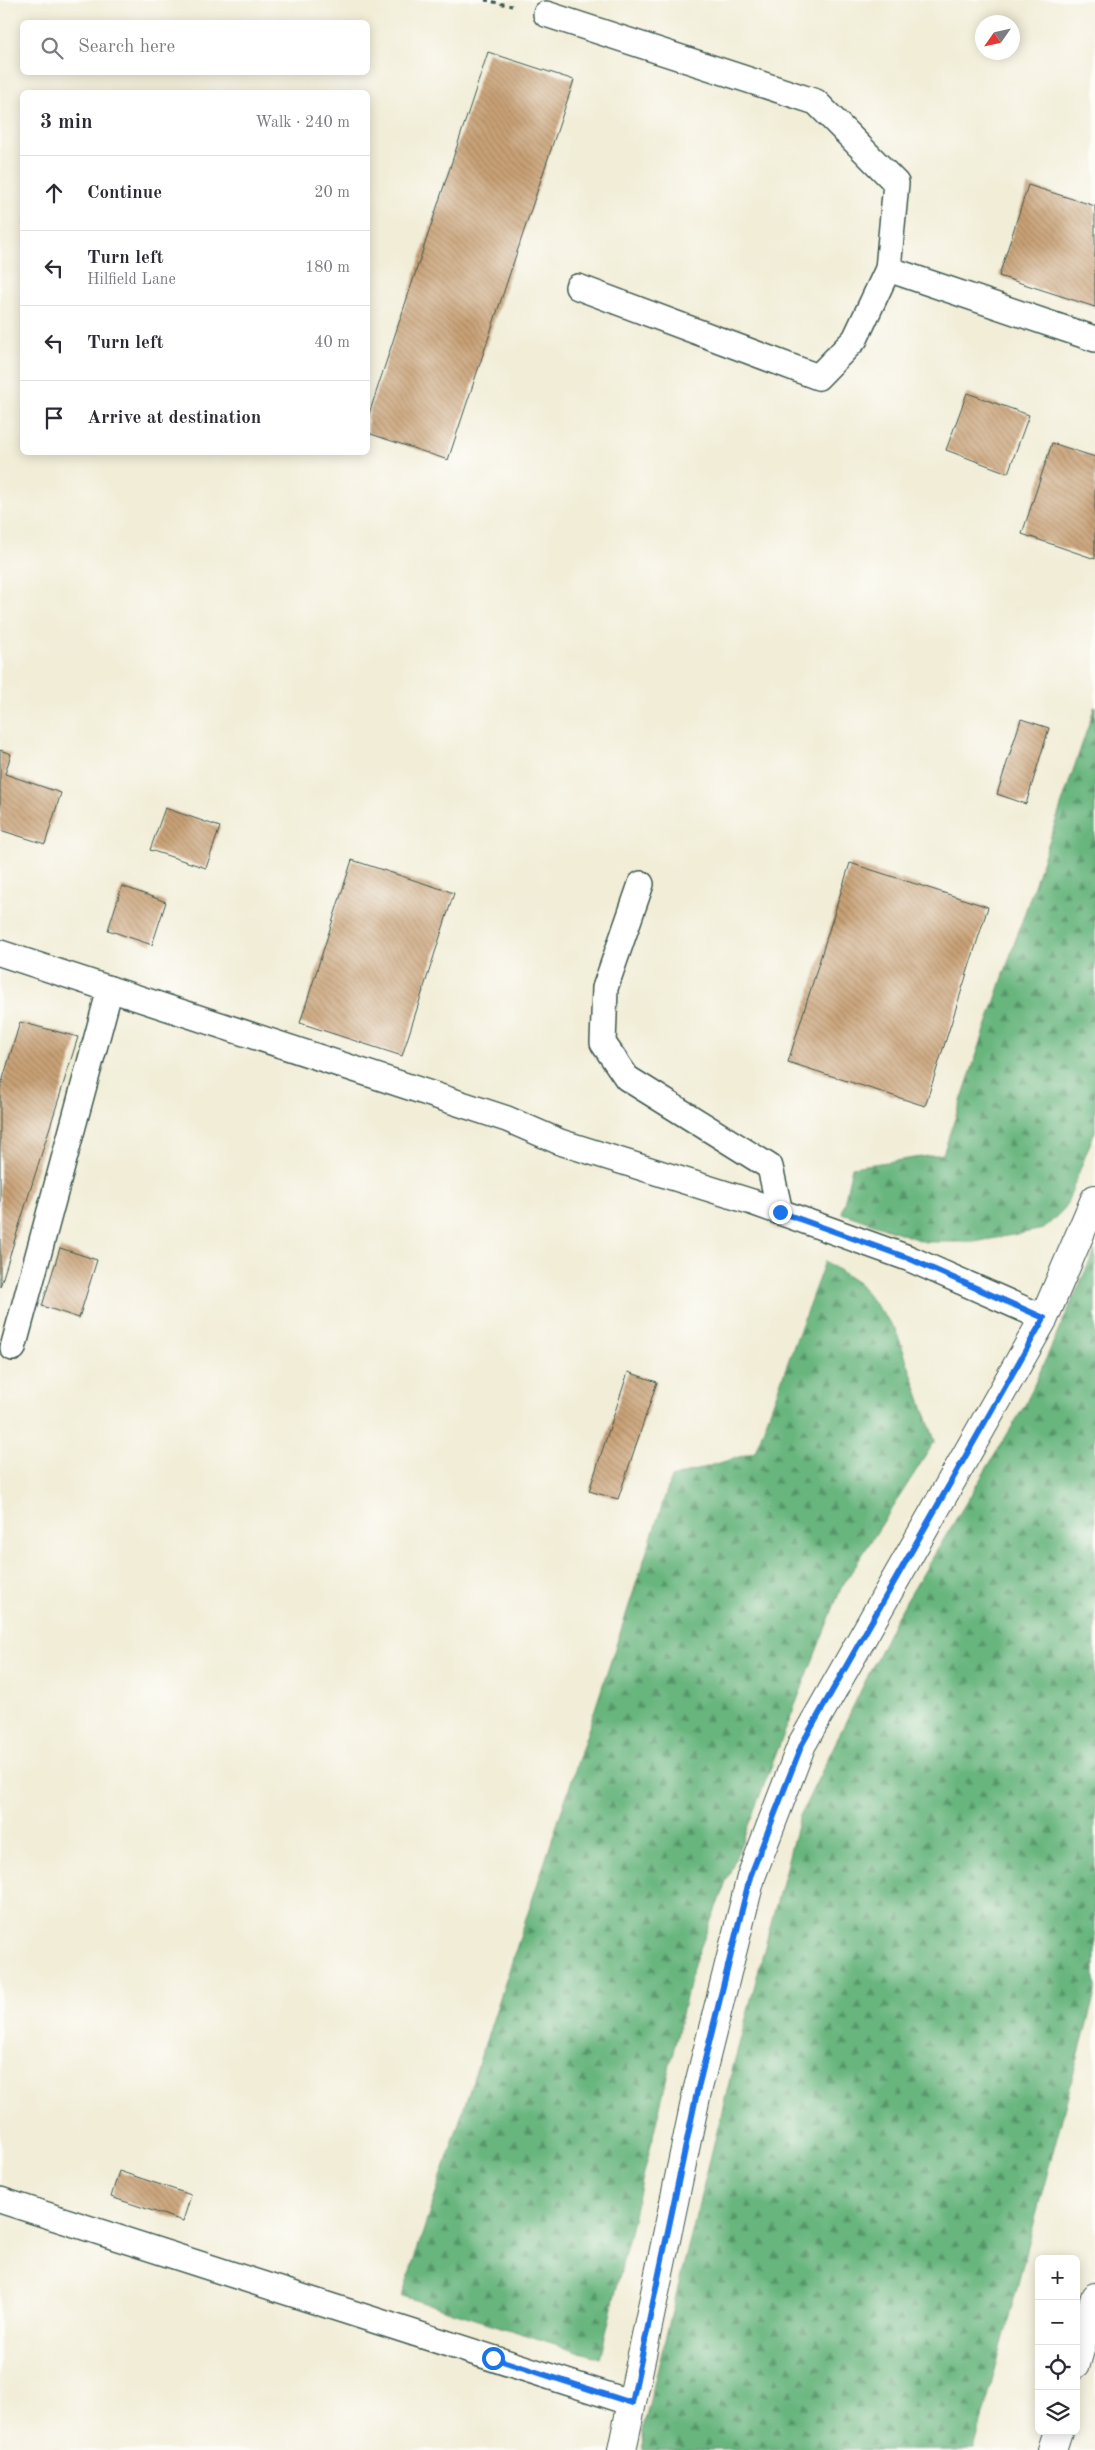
<!DOCTYPE html>
<html lang="en">
<head>
<meta charset="utf-8">
<style>
	:root { --surface:#fff; --page:#f7f7f7; --text:#2b2b33; --muted:#7c7c81; --line:#e1e1e2 }
	body { margin:0; font-family:"Old Standard TT",serif; background:var(--page); color:var(--text) }
	.controls { position:absolute; right:15px; bottom:15px; display:grid; overflow:hidden; border-radius:8px; box-shadow:0 2px 12px #0003 }
	.controls button { width:45px; height:45px; display:grid; place-items:center; padding:0; border:0; border-bottom:1px solid var(--line); background:var(--surface); color:var(--text); font:25px sans-serif }
	.compass { position:absolute; left:975px; top:15px; width:45px; height:45px; border-radius:50%; background:var(--surface); box-shadow:0 2px 12px #0003; rotate:236deg }
	.stop { position:absolute; width:15px; height:15px; margin:-11px; border:4px solid #1a73e8; border-radius:50%; background:#fff }
	.stop.end { background:#1a73e8; border-color:#fff; box-shadow:0 1px 5px #0008 }
	.list { margin:0; padding:0; list-style:none }
	h2 { display:flex; justify-content:space-between; align-items:center; height:65px; margin:0; padding:0 20px; font-size:21px }
	h2 small { font-size:16px; font-weight:400; color:var(--muted) }
	.list li { display:grid; grid-template-columns:32px 1fr auto; gap:15px; align-items:center; box-sizing:border-box; height:75px; padding:0 20px; border-top:1px solid var(--line) }
	.list b { display:block; font-size:19px; white-space:nowrap }
	.list p { margin:0; font-size:16px; white-space:nowrap; color:var(--muted) }
	.list em { font-size:16px; font-style:normal; color:var(--muted) }
	.icon { flex:none; width:28px; height:28px; fill:none; stroke:currentColor; stroke-width:2; stroke-linecap:round; stroke-linejoin:round }
	.map { position:relative; flex:none; width:1095px; height:2450px; overflow:hidden }
	.search { position:absolute; background:var(--surface); box-shadow:0 2px 12px #0003; left:20px; top:20px; width:350px; height:55px; display:flex; align-items:center; gap:12px; box-sizing:border-box; padding:0 18px; border-radius:8px; color:var(--muted); font-size:19px }
	.panel { position:absolute; background:var(--surface); box-shadow:0 2px 12px #0003; left:20px; top:90px; width:350px; height:365px; border-radius:8px }
	.map>svg:first-child { display:block }
	.forest { fill:url(#forest-firs); stroke:#447959 }
	.building { fill:url(#building-back-hatch) }
	.lines { fill:none; stroke-linecap:round; stroke-linejoin:round }
	.lane-casing { stroke:#3e574c; stroke-width:28 }
	.street-casing { stroke:#3e574c; stroke-width:30 }
	.highway-casing { stroke:#3e574c; stroke-width:30 }
	.path { stroke:#3e574c; stroke-width:3; stroke-dasharray:4 4; stroke-linecap:butt }
	.lane { stroke:#fff; stroke-width:25 }
	.street { stroke:#fff; stroke-width:28 }
	.highway { stroke:#fff; stroke-width:28 }
	.route { stroke:#1a73e8; stroke-width:6 }
</style>
</head>
<body>
<div class="map">
<svg width="1095" height="2450" viewBox="0 0 1095 2450">
	<defs>
		<pattern id="forest-firs" width="22" height="20" patternUnits="userSpaceOnUse" patternTransform="scale(1.25)"><rect width="22" height="20" fill="#68b57e"/><path d="M5 1l3.5 6h-7zM16 11l3.5 6h-7z" fill="#559468"/></pattern>
		<pattern id="building-back-hatch" width="6" height="6" patternUnits="userSpaceOnUse" patternTransform="scale(1.25)"><rect width="6" height="6" fill="#c9a176"/><path d="M-1 5l2 2M0 0l6 6M5-1l2 2" fill="none" stroke="#a38462"/></pattern>
	</defs>
	<rect width="100%" height="100%" fill="#fdfcf7"/>
	<filter id="ink" filterUnits="userSpaceOnUse"><feTurbulence type="fractalNoise" baseFrequency=".02" numOctaves="2"/><feDisplacementMap in="SourceGraphic" scale="10" xChannelSelector="R" yChannelSelector="G"/><feConvolveMatrix kernelMatrix="1 2 1 2 8 2 1 2 1" color-interpolation-filters="sRGB"/></filter>
	<filter id="wash" filterUnits="userSpaceOnUse"><feTurbulence type="fractalNoise" baseFrequency=".0096" numOctaves="4" result="noise"/><feDisplacementMap in="SourceGraphic" scale="20" xChannelSelector="R" yChannelSelector="G"/><feGaussianBlur stdDeviation="1.12" result="paint"/><feColorMatrix in="noise" values="0 0 0 0 0 0 0 0 0 0 0 0 0 0 0 0 0 1.4 0 .05"/><feComposite in="paint" operator="in"/></filter>
	<g filter="url(#wash)">
		<rect width="100%" height="100%" fill="#f1edd7"/>
		<g class="forest">
			<polygon points="1095,706 1095,1131 1065,1208 1044,1229 975,1242 925,1242 842,1213 852,1167 943,1154"/>
			<polygon points="1095,1250 1095,1993 974,2450 643,2450 642,2432 733,2067 799,1818 895,1620 1025,1405"/>
			<polygon points="825,1261 858,1283 896,1330 935,1441 841,1588 694,1964 600,2358 402,2296 671,1478 755,1452"/>
		</g>
		<g id="blocks">
			<g class="building">
				<polygon points="488,52 574,80 448,460 368,433 368,417"/>
				<polygon points="1028,185 1095,206 1095,307 999,276"/>
				<polygon points="967,393 1029,415 1008,473 946,450"/>
				<polygon points="1052,443 1095,457 1095,559 1022,534"/>
				<polygon points="1021,719 1049,728 1026,804 997,794"/>
				<polygon points="0,750 11,754 5,774 61,793 45,844 0,830"/>
				<polygon points="165,808 220,827 206,868 150,850"/>
				<polygon points="352,860 454,893 402,1056 300,1023"/>
				<polygon points="850,863 988,907 925,1106 788,1062"/>
				<polygon points="122,886 166,902 152,945 108,930"/>
				<polygon points="20,1022 78,1037 0,1287 0,1089"/>
				<polygon points="60,1248 97,1260 79,1318 42,1306"/>
				<polygon points="628,1372 657,1382 618,1499 589,1491"/>
				<polygon points="119,2171 191,2195 183,2221 111,2197"/>
			</g>
		</g>
	</g>
	<g filter="url(#ink)">
		<use href="#blocks" fill-opacity="0" stroke="#3e574c" stroke-width="1"/>
		<g class="lines">
			<defs>
				<g id="lane">
					<polyline points="546,14 816,102 896,183 888,269 1095,339"/>
					<polyline points="578,287 818,377 855,339 888,269"/>
					<polyline points="641,884 605,988 603,1043 627,1078 770,1167 780,1212"/>
					<polyline points="0,953 507,1119 560,1142 752,1202 908,1258 1044,1318"/>
					<polyline points="13,1348 110,989"/>
					<polyline points="0,2200 632,2403"/>
				</g>
				<polyline id="street" points="622,2450 697,2092 751,1877 802,1744 1044,1318 1095,1199"/>
				<g id="highway">
					<polyline points="1076,2364 1095,2297"/>
					<polyline points="1052,2450 1058,2431"/>
				</g>
			</defs>
			<use href="#lane" class="lane-casing"/>
			<use href="#street" class="street-casing"/>
			<use href="#highway" class="highway-casing"/>
			<polyline class="path" points="485,0 512,6"/>
			<use href="#lane" class="lane"/>
			<use href="#street" class="street"/>
			<use href="#highway" class="highway"/>
		</g>
	</g>
	<g class="lines" filter="url(#ink)">
		<polyline class="route" points="493,2358 632,2403 697,2092 750,1877 802,1744 1044,1318 908,1258 780,1212"/>
	</g>
</svg>
<div class="controls">
<button>+</button>
<button>−</button>
<button><svg class="icon" aria-label="locate" viewBox="0 0 24 24"><circle cx="12" cy="12" r="6"/><path d="M12 2v4M12 18v4M2 12h4M18 12h4"/></svg></button>
<button><svg class="icon" aria-label="layers" viewBox="0 0 24 24"><path d="M12 4l9 5-9 5-9-5zM3 14l9 5 9-5"/></svg></button>
</div>
<svg class="compass" viewBox="-18 -18 36 36"><path d="M0-13l5 13h-10z" fill="#e53935"/><path d="M0 13l5-13h-10z" fill="#7c7c81"/></svg>
<div class="stop" style="left:493px;top:2358px"></div>
<div class="stop end" style="left:780px;top:1212px"></div>
<div class="search"><svg class="icon" aria-label="search" viewBox="0 0 24 24"><circle cx="10" cy="10" r="6"/><path d="M15 15l6 6"/></svg>Search here</div>
<section class="panel">
<h2>3 min<small>Walk · 240 m</small></h2>
<ul class="list">
<li><svg class="icon" aria-label="ahead" viewBox="0 0 24 24"><path d="M12 20V5M6 11l6-6 6 6"/></svg><div><b>Continue</b></div><em>20 m</em></li>
<li><svg class="icon" aria-label="left" viewBox="0 0 24 24"><path d="M17 20v-9H6M10 6l-5 5 5 5"/></svg><div><b>Turn left</b><p>Hilfield Lane</p></div><em>180 m</em></li>
<li><svg class="icon" aria-label="left" viewBox="0 0 24 24"><path d="M17 20v-9H6M10 6l-5 5 5 5"/></svg><div><b>Turn left</b></div><em>40 m</em></li>
<li><svg class="icon" aria-label="arrive" viewBox="0 0 24 24"><path d="M6 21V4h12l-3 4 3 4H6"/></svg><div><b>Arrive at destination</b></div></li>
</ul>
</section>
</div>
</body>
</html>
